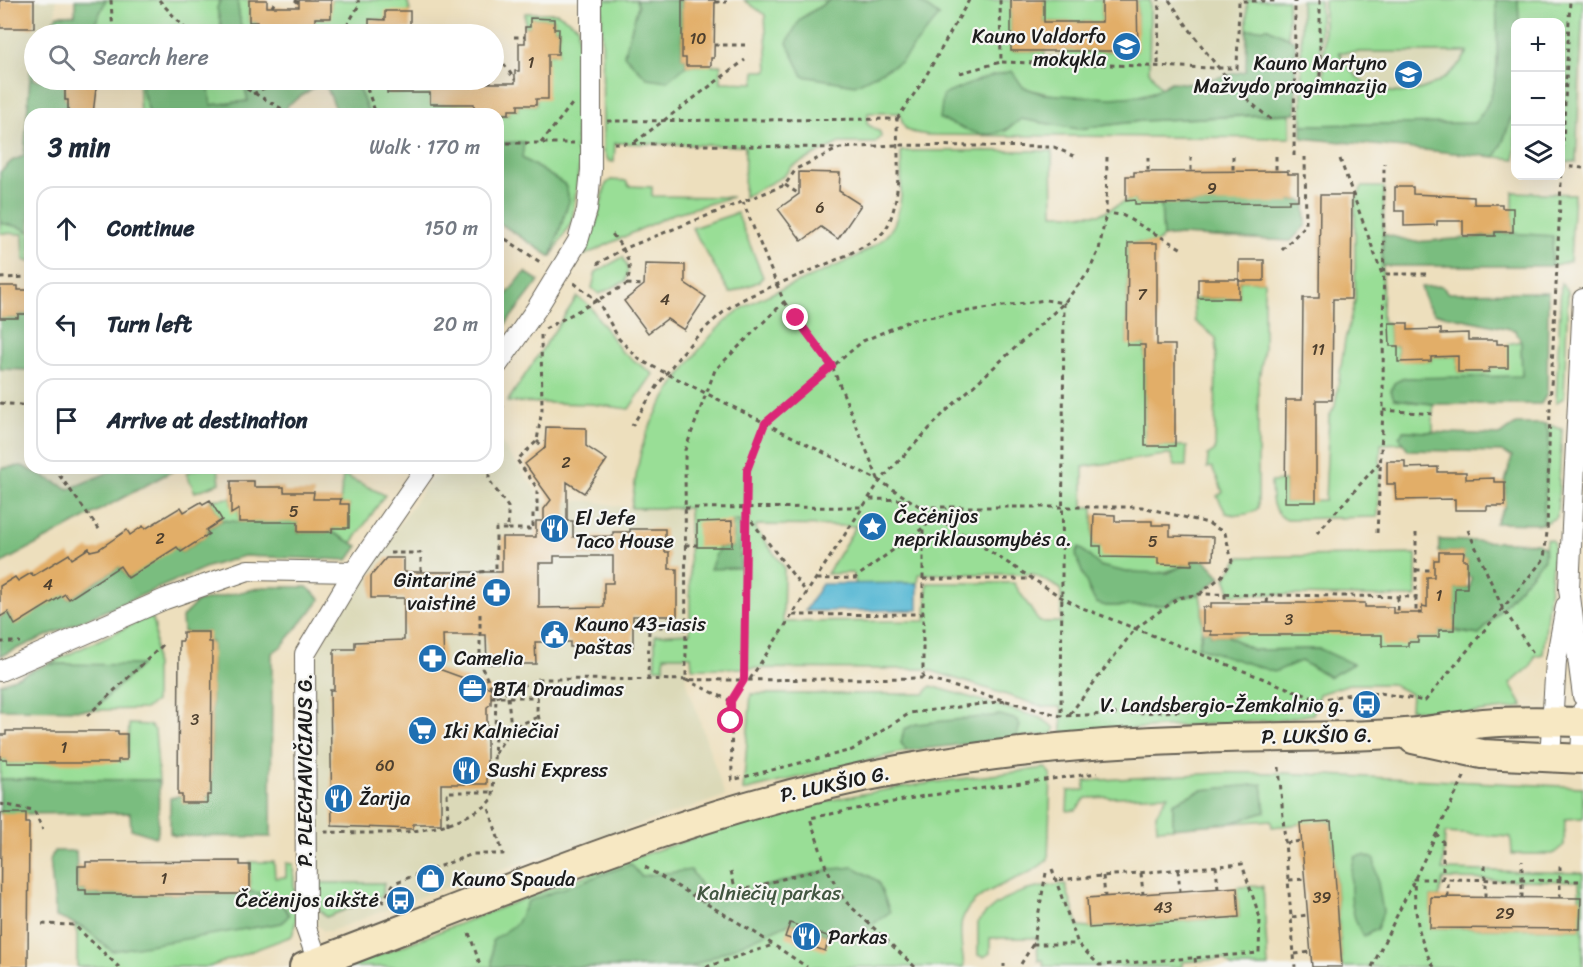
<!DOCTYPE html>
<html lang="en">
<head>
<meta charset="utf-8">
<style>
	:root { --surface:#fff; --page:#f6f6f7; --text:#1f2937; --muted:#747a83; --line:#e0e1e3 }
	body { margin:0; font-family:Sriracha,sans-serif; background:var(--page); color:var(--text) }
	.controls { position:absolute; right:18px; top:18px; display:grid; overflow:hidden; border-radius:12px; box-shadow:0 6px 24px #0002 }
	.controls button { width:54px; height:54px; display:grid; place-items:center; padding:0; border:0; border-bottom:2px solid var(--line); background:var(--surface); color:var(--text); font:30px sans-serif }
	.stop { position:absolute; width:18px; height:18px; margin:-14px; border:4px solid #db2777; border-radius:50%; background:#fff }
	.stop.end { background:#db2777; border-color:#fff; box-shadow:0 2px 6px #0008 }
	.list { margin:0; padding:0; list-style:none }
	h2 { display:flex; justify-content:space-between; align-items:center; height:78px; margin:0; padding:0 24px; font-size:26px }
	h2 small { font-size:20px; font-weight:400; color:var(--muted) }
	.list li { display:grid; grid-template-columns:39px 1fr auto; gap:18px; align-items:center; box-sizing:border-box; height:84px; margin:0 12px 12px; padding:0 12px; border:2px solid var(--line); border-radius:18px }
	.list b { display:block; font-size:22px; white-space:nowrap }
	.list em { font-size:20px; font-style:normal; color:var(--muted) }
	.icon { flex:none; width:33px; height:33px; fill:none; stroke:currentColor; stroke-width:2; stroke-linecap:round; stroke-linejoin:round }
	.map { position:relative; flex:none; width:1583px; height:967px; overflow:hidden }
	.search { position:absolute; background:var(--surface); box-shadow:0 6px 24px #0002; left:24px; top:24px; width:480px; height:66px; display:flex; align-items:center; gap:15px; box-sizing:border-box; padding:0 21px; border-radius:33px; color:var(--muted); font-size:22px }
	.panel { position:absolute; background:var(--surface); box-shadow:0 6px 24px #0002; left:24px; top:108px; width:480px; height:366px; border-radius:18px }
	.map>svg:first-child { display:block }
	.built { fill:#dbd9b8 }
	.green { fill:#99de96; stroke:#5a7d59; stroke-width:1.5; fill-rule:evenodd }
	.forest { fill:#7abd7f; stroke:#4b6c4e; stroke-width:1.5 }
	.water { fill:#56b8d4; stroke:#396a78; stroke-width:1.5 }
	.building { fill:#e2ae67; fill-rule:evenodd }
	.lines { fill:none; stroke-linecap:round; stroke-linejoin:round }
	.street-casing { stroke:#656054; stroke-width:22 }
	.secondary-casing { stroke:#656054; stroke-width:32 }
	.path { stroke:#656054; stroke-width:3; stroke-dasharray:4.5 4.5; stroke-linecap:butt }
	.street { stroke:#fff; stroke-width:20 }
	.secondary { stroke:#f7e8c3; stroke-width:28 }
	.route { stroke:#db2777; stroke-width:8 }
	.labels { text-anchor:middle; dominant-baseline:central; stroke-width:4.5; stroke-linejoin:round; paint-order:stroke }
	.number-label { font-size:16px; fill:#4e402f }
	.poi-label { font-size:20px; fill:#1c1c1c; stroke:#f6f6f2; text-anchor:start }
	.street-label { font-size:20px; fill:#1c1c1c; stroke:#f6f6f2 }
	.park-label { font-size:20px; fill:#425641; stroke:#f6f6f2 }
</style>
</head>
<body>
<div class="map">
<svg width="1583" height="967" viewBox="0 0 1583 967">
	<rect width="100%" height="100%" fill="#f6f6f2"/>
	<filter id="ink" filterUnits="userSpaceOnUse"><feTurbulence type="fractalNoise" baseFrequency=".0167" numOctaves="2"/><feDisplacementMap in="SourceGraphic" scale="12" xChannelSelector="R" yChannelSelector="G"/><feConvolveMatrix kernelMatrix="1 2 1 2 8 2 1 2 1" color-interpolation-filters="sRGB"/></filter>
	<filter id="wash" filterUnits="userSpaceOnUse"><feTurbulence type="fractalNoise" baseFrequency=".008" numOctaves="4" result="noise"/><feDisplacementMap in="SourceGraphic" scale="24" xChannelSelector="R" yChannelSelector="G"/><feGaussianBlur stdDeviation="1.35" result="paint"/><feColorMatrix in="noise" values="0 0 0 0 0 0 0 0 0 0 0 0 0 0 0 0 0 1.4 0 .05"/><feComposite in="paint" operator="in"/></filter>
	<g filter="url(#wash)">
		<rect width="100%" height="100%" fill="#eddfbd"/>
		<g class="built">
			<polygon points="0,0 56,0 56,34 34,34 30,182 0,182"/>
			<polygon points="978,0 1562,0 1560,22 1516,22 1515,159 1302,138 927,135"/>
			<polygon points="0,340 30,340 30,468 163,468 0,557"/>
			<polygon points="498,438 544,502 590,501 631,508 685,508 686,680 725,796 427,894 331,931 324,931 317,925 316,916 313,674 316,657 328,630 438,468 498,468"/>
		</g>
		<g class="green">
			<polygon points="106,0 220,0 217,8 223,34 90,34"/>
			<polygon points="237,0 249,0 249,22 257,22 257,34 242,34"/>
			<polygon points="331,0 407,0 410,11 385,20 370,19 369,34 291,34 291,27 315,27 315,18 330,18"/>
			<path d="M602 0H636L638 6 624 55 678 73 686 66 721 65V82L754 83 755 71H768L765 15 744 0H830L800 19 939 16 917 0H1011V51H1045L1044 58H1061L1062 51H1137V0H1150L1149 71 1161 88C1130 106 1056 99 1023 87L1006 131 1021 119 1078 129 1141 121 1290 114V138L927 135C908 131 904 134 900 113H868L867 124 880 132 881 137 875 143H839L791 167 784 176 744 197 745 146 615 143 614 162 609 161 603 152Z"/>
			<rect x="1044" y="0" width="58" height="22"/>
			<polygon points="1247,0 1288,0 1288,39 1268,28 1247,30"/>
			<path d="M1301 0H1320V89L1324 90V0H1496C1497 40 1505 92 1474 123L1302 125ZM1339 52H1468C1438 102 1365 110 1339 52Z"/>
			<polygon points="1518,0 1583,0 1576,162 1561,162 1560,22 1519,22"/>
			<polygon points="525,13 557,13 578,26 576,152 581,153 572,221 551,257 569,201 566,185 522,158 523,142 498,143 498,115 509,115 509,110 518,110 518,105 536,105 543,54 558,54 559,29 554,29 554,19 531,18 530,27 525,27"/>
			<polygon points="138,80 148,80 141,88 150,114 140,114"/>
			<polygon points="208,80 243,80 249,101 210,105"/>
			<polygon points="355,80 387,80 388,93 413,93 430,88 430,104 457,104 474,100 474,114 369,114"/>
			<path d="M1515 108V159L1495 157C1506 141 1507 124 1515 108Z"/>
			<path d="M901 151H1052L1053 214H1100L1126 201 1135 200V204H1161L1163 237 1157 243H1128L1127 344 1145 345V446H1187L1186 466H1175L1171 454 1083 467V507H1093V546L1158 553 1184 565C1149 583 1114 568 1078 563L1087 580 1089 592 1106 606 1167 605 1178 598 1200 594C1204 613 1203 629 1198 647L1301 661 1330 677 1352 664 1320 649 1253 650 1226 635H1237V631L1279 635 1382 632 1408 642H1418V637H1439V630L1479 635 1544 559 1546 539 1552 540 1554 544 1543 654 1535 656 1531 666 1510 684 1523 707 1455 715 1410 709 1411 694 1391 684H1349L1319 694 1313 714 1281 720 1062 733 1061 707H1044L926 669 692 668 691 656H664V668H655V635L690 633 689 508H631C635 486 637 462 644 441 656 405 706 333 737 312 773 286 867 263 890 231 905 211 901 174 901 151ZM732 521 740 522V568L719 547H732ZM757 525 856 526 827 574 853 573 856 584 918 583 919 574H1033L1061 589V622H1039L1014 583H927L926 621 783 622 784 567 755 528Z"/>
			<polygon points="611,180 626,181 629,186 652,187 652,196 732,197 673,214 583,256 595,228 606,184"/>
			<path d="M1362 187H1384L1382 322 1389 323 1390 346H1398V361H1431V357L1458 356V372H1489L1508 344 1521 341 1522 377 1404 378 1395 383 1410 402 1433 404V432L1404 431 1399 436 1403 443 1381 444 1378 517 1285 519C1270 510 1272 498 1271 482L1285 481V502L1325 500 1329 417 1335 406 1345 340 1355 301V202Z"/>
			<polygon points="1513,192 1574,194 1570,261 1551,266 1553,237 1513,236"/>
			<polygon points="737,213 763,277 758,282 730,293 692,228"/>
			<polygon points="0,223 20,227 30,232 30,262 24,260 23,234 0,233"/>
			<polygon points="623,257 628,269 626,281 599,294 592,288 596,272"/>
			<path d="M1239 281H1264V348L1258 386V508C1250 516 1236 516 1226 513L1217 496 1223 492 1212 467 1207 468 1208 455 1215 450 1216 338 1195 321 1193 299 1239 298Z"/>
			<polygon points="1561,283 1568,291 1564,397 1556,403"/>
			<polygon points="577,297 589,305 621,351 653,374 629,409 591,404 507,402"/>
			<polygon points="1545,424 1562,429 1557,517 1543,524 1549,435"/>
			<polygon points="199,468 218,468 220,483 195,492 186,473"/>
			<polygon points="343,475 385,495 352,543 332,532 332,528 349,527 349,505 340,504"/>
			<polygon points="231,498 231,505 239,506 239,522 222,520 210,500"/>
			<polygon points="1416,554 1416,597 1231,594 1225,578 1240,557"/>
			<polygon points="146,618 152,618 155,626 155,702 145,709 93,710 140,666 48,664"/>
			<polygon points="931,686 1041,718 1055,728 1053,734 1016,738 1020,725 1017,720 916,724 901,743 907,751 743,791 751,694 924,694"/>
			<polygon points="129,724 149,725 155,730 159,782 0,779 0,759 7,759 7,763 127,760"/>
			<path d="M1046 768 1051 775 1048 859C1025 883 974 885 962 920 958 933 963 954 964 967H347C502 909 656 841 818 803 893 786 970 778 1046 768Z"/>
			<path d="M1219 773H1282L1583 787V818L1565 819 1564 845 1553 854H1512L1511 837 1445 833 1443 870 1583 873V967H1342L1331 821 1272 827 1271 820 1231 823 1265 812 1262 785 1201 790 1173 803V828L1157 829 1156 814 1168 795 1086 798 1076 810 1067 811 1068 791 1085 790V781ZM1443 879 1579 881 1580 929 1431 928V897H1439Z"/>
			<polygon points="250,862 274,862 275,878 286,877 286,863 293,864 296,921 292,936 209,967 77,967 77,933 74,925 83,927 112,951 178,939 278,900 250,891"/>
			<polygon points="320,883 384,883 382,896 326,917 320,910"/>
			<path d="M1065 884 1079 927 1089 928 1239 917 1237 887 1263 886 1268 967H1232L1224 959 1182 962V967L1044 966 1043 960 1038 961 1037 938H990V953L984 957 978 955V922C1000 894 1031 887 1065 884Z"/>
		</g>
		<g class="forest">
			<polygon points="75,0 106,0 90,34 44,34 58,15 75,15"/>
			<polygon points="220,0 237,0 242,34 223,34 217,8"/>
			<polygon points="636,0 682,0 682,58 686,58 686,66 667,81 647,78 624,55 638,6"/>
			<polygon points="830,0 917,0 939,16 901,62 855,85 803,76 787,43 800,19"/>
			<path d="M1496 0H1518L1519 22H1516L1515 108C1507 124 1506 141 1495 157L1302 138V125L1474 123C1505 92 1497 40 1496 0Z"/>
			<path d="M1268 28 1295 41 1296 113 1141 121 1078 129 1021 119C989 146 975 132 940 119L943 95 984 78 1012 71 1023 87 1042 94 1111 98 1149 95 1171 82 1190 84 1246 71 1247 30Z"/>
			<polygon points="34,48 34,80 65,80 65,99 68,100 68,114 30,114 30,232 20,227 0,223 0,172 12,161 24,156 32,52"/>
			<polygon points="148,80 208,80 211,105 248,101 243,80 355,80 369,114 338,114 324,81 288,105 284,114 150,114 141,87"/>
			<polygon points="524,142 522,158 566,185 569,201 551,257 498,222 498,143"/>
			<polygon points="1161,200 1178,204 1298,200 1305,202 1306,225 1291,241 1180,235 1163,237"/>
			<polygon points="1495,232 1553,236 1551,266 1382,266 1383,234 1415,242 1494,236"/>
			<polygon points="525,272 539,281 498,334 498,305"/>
			<polygon points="1442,286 1448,293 1548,292 1547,394 1541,404 1433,404 1394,399 1391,391 1394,383 1404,378 1522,376 1521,341 1515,330 1434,313 1426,303 1421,287"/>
			<polygon points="18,314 30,314 30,370 0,369 0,318 18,318"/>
			<polygon points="1516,424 1545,424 1549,435 1543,524 1495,523 1505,506 1505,482 1512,457 1502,452 1408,450 1399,436 1404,431 1499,435"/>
			<polygon points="22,466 69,489 119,468 178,468 0,564 0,472 2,468"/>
			<polygon points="298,517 298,532 332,532 358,546 348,560 244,556 207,567 0,656 0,617 8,612 15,624 61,587 69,599 120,566 128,578 173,541 181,552 209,534 206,530 222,520 239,522"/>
			<polygon points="732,521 740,521 740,568 710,569 719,547 732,547"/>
			<polygon points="1439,540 1538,543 1545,548 1544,559 1479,635 1454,630 1452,588 1470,588 1471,577 1467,577 1467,561 1463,560 1463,552 1439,552"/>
			<path d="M1079 547 1100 566 1126 572 1168 573 1184 565H1192V560H1205L1221 577 1200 594 1178 598 1167 605 1106 606 1096 603C1090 593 1079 566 1076 554Z"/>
			<polygon points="263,587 307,587 321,599 282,646 272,653 271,837 175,836 170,833 170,798 182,795 183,803 206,803 207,795 211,795 212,642 209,642 208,632 183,632 182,617 197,602"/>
			<polygon points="1203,631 1211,631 1211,635 1226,635 1253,650 1320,649 1353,664 1330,677 1301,661 1274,672 1198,647"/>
			<polygon points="48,664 141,665 93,710 0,709 0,684"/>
			<polygon points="1000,715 1017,720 1020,725 1016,738 907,751 901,743 904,729 916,724"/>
			<polygon points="0,779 155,780 159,782 158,832 156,837 131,829 130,813 0,814"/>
			<polygon points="1262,784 1265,812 1231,823 1173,828 1173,803 1201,790"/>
			<path d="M54 851H76L78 890H86V894H240V891C259 891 282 897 289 915L282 923 112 951 83 927 56 917 50 860Z"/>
			<path d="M1364 855 1374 859 1383 912 1377 929 1364 936C1349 918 1348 879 1355 857Z"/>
			<polygon points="631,864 641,876 691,870 710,900 832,869 854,867 878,881 890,912 865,930 856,943 790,923 690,967 492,967 492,941 516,924 528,901"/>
		</g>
		<polygon class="water" points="918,583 918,610 805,611 822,584"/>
		<g id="blocks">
			<g class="building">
				<rect x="0" y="0" width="34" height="28"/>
				<polygon points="249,0 267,0 267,7 299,7 299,0 331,0 331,18 315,18 315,27 291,27 291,34 257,34 257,22 249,22"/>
				<polygon points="682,0 715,0 714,58 711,58 711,66 686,66 686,58 682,58"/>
				<polygon points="1011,0 1044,0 1044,22 1102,22 1102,0 1137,0 1138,51 1011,51"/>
				<polygon points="385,11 410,11 410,29 401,29 401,34 369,34 369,19 385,20"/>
				<polygon points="530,18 554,19 554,29 559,29 558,54 548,54 548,99 536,99 536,105 518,105 518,110 509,110 509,114 474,114 474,104 430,104 430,93 387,93 387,80 485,80 485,83 515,83 515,71 519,71 519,43 525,43 525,27 530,27"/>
				<polygon points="65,80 97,80 93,114 68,114 68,100 65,100"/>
				<polygon points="1288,171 1288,174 1298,174 1298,200 1289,200 1289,203 1135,204 1135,200 1126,201 1126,176 1134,176 1134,172"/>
				<polygon points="799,172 840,173 839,191 861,205 838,239 821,227 802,241 778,209 799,194"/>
				<polygon points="1395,187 1413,187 1413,194 1474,197 1474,204 1502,204 1502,208 1513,208 1513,232 1495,232 1495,236 1463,236 1463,221 1437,221 1437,225 1404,226 1404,211 1395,211"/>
				<polygon points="1320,195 1352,195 1351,299 1333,299 1332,400 1316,400 1316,502 1285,502 1286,400 1302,400 1303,298 1319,298"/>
				<polygon points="1128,243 1157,243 1157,345 1175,345 1175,446 1145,446 1145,345 1127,345"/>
				<rect x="1239" y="260" width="25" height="21"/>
				<polygon points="645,264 685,265 685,283 706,297 684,330 667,319 648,333 624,301 644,285"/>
				<rect x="1198" y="279" width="41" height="19"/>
				<polygon points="0,286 18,286 18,290 30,290 30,314 18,314 18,318 0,318"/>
				<polygon points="1389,323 1408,323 1408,330 1441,329 1441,334 1468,333 1468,340 1497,340 1497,344 1508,344 1508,368 1489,368 1489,372 1458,372 1458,356 1431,357 1431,361 1398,362 1398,346 1390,346"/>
				<path d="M546 427 586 428V446L607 460 584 493 567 482V521H573V537L613 536V532H630V529H665V552H669V569H677V616H633V647H570V642H535L536 664H487L486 635H443L444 664H425L491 688V704L487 707V784H441V824H413V829L332 826 330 690H334V649H355V642L404 640V598H371V576L386 558H404V572H502V537H536V521H544V509L551 500 525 464 545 448ZM554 556H613V583H604V607L539 608V563H554Z"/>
				<polygon points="1387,461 1405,461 1405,468 1438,467 1438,472 1466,472 1466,479 1494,478 1494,482 1505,482 1505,506 1487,506 1487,510 1455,510 1455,499 1396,500 1395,484 1387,484"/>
				<polygon points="231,481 254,481 254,487 284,487 284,492 314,492 313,499 341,499 340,504 349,504 349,528 332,528 332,532 298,532 298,522 239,522 239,509 231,514"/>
				<polygon points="210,500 222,520 206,530 209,534 181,552 177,547 128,578 120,566 69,599 65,594 15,625 8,612 0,617 0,586 15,577 18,581 31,573 33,576 69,554 72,559 89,548 90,551 99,549 127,530 130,535 143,526 145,529 181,507 184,512 201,502 203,504"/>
				<polygon points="1094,514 1115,515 1115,521 1152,521 1152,525 1170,525 1170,536 1214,537 1213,560 1192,560 1192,565 1158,564 1158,558 1101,557 1101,546 1093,546"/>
				<polygon points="732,521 732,547 697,547 697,522"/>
				<polygon points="1439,552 1464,552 1463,560 1467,560 1467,588 1455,588 1454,630 1439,630 1439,637 1418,637 1418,642 1408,642 1408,646 1382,646 1382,635 1211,635 1211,631 1203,631 1203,607 1211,607 1211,603 1365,603 1365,607 1393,607 1393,613 1422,613 1422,606 1427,607 1427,577 1434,577 1434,560 1439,560"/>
				<polygon points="183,632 209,632 209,642 212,642 211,795 207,795 207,803 182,803 182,795 178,795 179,641 183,641"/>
				<polygon points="6,731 118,731 118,734 127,734 127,760 118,760 118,763 7,763 7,759 0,759 0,735 6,735"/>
				<polygon points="1,813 26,813 26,823 29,823 28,967 0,967"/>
				<polygon points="1331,821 1342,967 1312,967 1300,823"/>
				<polygon points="240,861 240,865 250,865 250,891 240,891 240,894 86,894 86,890 78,890 78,866 86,866 86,862"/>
				<polygon points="1237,887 1239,917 1089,928 1087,898"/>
				<polygon points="1431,897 1581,898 1580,929 1430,928"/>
				<polygon points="790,923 830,937 825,951 785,937"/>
			</g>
		</g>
	</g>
	<g filter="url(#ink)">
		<use href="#blocks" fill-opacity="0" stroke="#656054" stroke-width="1.5"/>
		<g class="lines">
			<defs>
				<g id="street">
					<polyline points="1583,299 1569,589 1583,696"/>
					<polyline points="498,364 537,308 578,241 587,210 591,170 591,0"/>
					<polyline points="0,671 165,599 248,570 354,572"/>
					<polyline points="1550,758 1556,661 1566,606"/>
					<polyline points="1581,759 1583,710"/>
					<polyline points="318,962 306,928 305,654 354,572 426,468"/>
				</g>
				<g id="secondary">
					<polyline points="1413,739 1482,754 1583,759"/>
					<path d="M304 967C500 894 691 808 898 770 997 752 1100 742 1201 739 1264 736 1329 738 1392 734 1423 733 1453 726 1484 723 1517 720 1550 721 1583 722"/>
				</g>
			</defs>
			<use href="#street" class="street-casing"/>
			<use href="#secondary" class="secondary-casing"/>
			<g class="path">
				<polyline points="111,0 113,34"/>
				<polyline points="159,0 190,34"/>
				<polyline points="295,0 299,3"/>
				<polyline points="1000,0 1001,62 1216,68 1237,68 1239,1 1278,1"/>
				<path d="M1169 0C1200 44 1228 87 1272 120"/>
				<polyline points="1320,0 1320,90"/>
				<polyline points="715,2 727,2"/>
				<polyline points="272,7 276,0"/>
				<polyline points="342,34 359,5 358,0"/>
				<polyline points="514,37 525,37"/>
				<polyline points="714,45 745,45"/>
				<polyline points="504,64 515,80"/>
				<polyline points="1158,64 1159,0"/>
				<polyline points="960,73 1001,62"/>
				<polyline points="231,80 291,114"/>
				<polyline points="364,80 376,114"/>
				<polyline points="490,80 490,83"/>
				<polyline points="253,94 279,80"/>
				<polyline points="897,119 923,81 969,0"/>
				<path d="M607 121 897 119C897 153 903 195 887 227 873 254 761 285 730 307 688 339 659 381 632 426"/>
				<polyline points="635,142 745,60"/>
				<polyline points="498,143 574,143"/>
				<polyline points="541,143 572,104"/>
				<polyline points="614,143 837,148"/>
				<polyline points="1233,156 1233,171"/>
				<polyline points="1276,156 1276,171"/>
				<polyline points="1294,156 1295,0"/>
				<polyline points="1107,157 1106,213 1122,215 1184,250"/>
				<polyline points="1148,157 1148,172"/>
				<polyline points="1191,157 1191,171"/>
				<polyline points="1340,159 1382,274 1429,274"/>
				<polyline points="1561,166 1583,168"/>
				<polyline points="785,185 799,194"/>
				<polyline points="498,234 543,264"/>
				<polyline points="1282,250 1306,225 1305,157"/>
				<polyline points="597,264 623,249 785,185 796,169 840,148 897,145 1054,147 1078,158"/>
				<polyline points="0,278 30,277"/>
				<polyline points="574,283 598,301 619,339 640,360 880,481 1061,597 1080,607 1318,700"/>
				<polyline points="627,284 644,285"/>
				<polyline points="784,302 832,366 879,481"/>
				<path d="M545 329 627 284C634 261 624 250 610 231"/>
				<polyline points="0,403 30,406"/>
				<polyline points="1383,410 1433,414"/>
				<polyline points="498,413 504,406"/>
				<polyline points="537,441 545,449"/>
				<polyline points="54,468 99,529"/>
				<polyline points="870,499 908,500"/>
				<polyline points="923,507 1142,507 1208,523 1225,533 1232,561 1221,577 1201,593"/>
				<polyline points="685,508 864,507"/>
				<polyline points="746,514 807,593"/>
				<polyline points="508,529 533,529 533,513 537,513 537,488 517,460 537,441 542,409 541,335"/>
				<polyline points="1468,530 1502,607 1535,656"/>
				<polyline points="1317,533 1379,463"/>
				<polyline points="1377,533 1383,410 1384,163"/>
				<polyline points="685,545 697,545"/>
				<polyline points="390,553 421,553 421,572"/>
				<polyline points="1416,570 1434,570"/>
				<polyline points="480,572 496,570 496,529 508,529 508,507 489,480 489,468"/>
				<polyline points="817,579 855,578 923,528"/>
				<polyline points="923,579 1032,579"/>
				<polyline points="1225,594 1225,603"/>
				<polyline points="1398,597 1398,613"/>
				<polyline points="1416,597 1416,613 1422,613"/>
				<polyline points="1267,603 1268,595"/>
				<polyline points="480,614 480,664 496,697"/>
				<polyline points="793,615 923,614"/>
				<polyline points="0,642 20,642"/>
				<polyline points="923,678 923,528 947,508"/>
				<polyline points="538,679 537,710 544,741"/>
				<polyline points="750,679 880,481 945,412 1064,303 1088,273 1099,250 1106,213"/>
				<polyline points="648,680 649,627 685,627"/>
				<polyline points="491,697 537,697"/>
				<polyline points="508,697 511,728"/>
				<polyline points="731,701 686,680 685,450 715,370 784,302 743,202"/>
				<polyline points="1005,701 910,713 852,750 732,780 731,701 744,680 923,678 1061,716 1282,707 1351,694 1380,693 1425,701 1544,559 1547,532 1550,407 1570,0"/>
				<polyline points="1070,714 1135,629 1178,598 1200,594 1416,597 1416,533"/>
				<polyline points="87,716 165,643"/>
				<polyline points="495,754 511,728 538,717"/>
				<polyline points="1279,767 1295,967"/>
				<polyline points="0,804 34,810 43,830"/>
				<polyline points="448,825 447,792 493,792"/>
				<path d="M324 832C375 833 424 838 471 814 480 809 487 807 493 798L496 697 538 679 744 680 747 470 765 423 863 341 914 319 1045 300 1064 303 1061 716"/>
				<polyline points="1436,833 1443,842 1443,879 1583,881"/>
				<polyline points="1286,843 1302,841"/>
				<polyline points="1216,866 1218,888"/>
				<polyline points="645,867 754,932 807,967"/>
				<polyline points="1052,869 1078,944 1099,965 1259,953 1260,918 1242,864 1056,880"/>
				<polyline points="1178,870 1180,891"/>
				<polyline points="731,871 736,892"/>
				<polyline points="1046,873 1033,944 1078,944"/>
				<polyline points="1141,873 1143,894"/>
				<polyline points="1103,876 1105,896"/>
				<polyline points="1289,880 1305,879"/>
				<polyline points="1448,897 1448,879"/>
				<polyline points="1485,897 1485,861"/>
				<polyline points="1522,898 1522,861"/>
				<polyline points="1560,898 1560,862"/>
				<polyline points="703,901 826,867"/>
				<polyline points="382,903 394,883 473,854 503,854 488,805"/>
				<polyline points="1292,917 1308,915"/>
				<polyline points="42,924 74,925 119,967"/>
				<polyline points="469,933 481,967"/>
				<polyline points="1295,954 1311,952"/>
				<polyline points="1195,958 1196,967"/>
				<polyline points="1004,964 1004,967"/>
				<polyline points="1021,964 1033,944"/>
				<polyline points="706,967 773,945"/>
				<polyline points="915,967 844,900 826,867 810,818 924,796 1097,773"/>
				<polyline points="1372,967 1465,775"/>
				<path d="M1434 967C1417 939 1415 911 1414 879H1443"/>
			</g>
			<use href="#street" class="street"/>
			<use href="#secondary" class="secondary"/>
		</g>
	</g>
	<g class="lines" filter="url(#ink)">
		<polyline class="route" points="731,721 731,701 744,680 747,470 765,423 832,366 796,318"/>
	</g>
	<defs>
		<symbol id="school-disc" viewBox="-11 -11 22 22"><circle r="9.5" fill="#1f6fb2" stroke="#f6f6f2"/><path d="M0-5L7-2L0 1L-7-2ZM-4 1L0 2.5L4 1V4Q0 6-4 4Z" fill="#fff"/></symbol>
		<symbol id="sight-disc" viewBox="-11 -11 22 22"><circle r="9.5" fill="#1f6fb2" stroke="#f6f6f2"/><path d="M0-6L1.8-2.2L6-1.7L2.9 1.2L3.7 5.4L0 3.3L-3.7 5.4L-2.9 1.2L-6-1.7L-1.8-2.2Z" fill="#fff"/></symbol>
		<symbol id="restaurant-disc" viewBox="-11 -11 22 22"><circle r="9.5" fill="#1f6fb2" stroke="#f6f6f2"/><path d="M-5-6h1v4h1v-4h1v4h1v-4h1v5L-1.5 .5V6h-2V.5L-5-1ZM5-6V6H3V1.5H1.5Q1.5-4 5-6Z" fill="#fff"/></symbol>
		<symbol id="pharmacy-disc" viewBox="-11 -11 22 22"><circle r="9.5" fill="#1f6fb2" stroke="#f6f6f2"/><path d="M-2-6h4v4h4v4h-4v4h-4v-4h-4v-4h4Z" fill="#fff"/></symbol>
		<symbol id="civic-disc" viewBox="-11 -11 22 22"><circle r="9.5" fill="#1f6fb2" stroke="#f6f6f2"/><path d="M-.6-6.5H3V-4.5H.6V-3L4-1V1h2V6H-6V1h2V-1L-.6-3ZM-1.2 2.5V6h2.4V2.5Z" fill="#fff"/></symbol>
		<symbol id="office-disc" viewBox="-11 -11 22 22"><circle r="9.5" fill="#1f6fb2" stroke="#f6f6f2"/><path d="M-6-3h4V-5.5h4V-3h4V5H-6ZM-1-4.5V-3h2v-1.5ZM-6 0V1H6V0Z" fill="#fff"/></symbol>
		<symbol id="bus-disc" viewBox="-11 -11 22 22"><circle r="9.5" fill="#1f6fb2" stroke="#f6f6f2"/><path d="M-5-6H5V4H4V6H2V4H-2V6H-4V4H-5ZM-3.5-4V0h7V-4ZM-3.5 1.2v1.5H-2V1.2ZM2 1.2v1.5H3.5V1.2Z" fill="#fff"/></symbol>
		<symbol id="supermarket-disc" viewBox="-11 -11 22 22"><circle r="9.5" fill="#1f6fb2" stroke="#f6f6f2"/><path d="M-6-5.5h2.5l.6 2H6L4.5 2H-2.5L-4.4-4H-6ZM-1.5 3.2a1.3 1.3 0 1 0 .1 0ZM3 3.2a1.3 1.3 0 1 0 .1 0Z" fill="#fff"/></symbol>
		<symbol id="shop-disc" viewBox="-11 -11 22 22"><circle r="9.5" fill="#1f6fb2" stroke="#f6f6f2"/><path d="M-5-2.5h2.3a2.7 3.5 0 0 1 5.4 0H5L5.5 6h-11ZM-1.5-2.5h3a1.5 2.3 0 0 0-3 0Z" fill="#fff"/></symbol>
	</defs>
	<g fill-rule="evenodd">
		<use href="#school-disc" x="1110" y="30" width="33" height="33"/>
		<use href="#school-disc" x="1392" y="58" width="33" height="33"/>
		<use href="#sight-disc" x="856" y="510" width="33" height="33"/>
		<use href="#restaurant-disc" x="538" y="512" width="33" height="33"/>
		<use href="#pharmacy-disc" x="480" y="576" width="33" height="33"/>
		<use href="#civic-disc" x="538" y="618" width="33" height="33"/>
		<use href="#pharmacy-disc" x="416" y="642" width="33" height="33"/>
		<use href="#office-disc" x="456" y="672" width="33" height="33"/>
		<use href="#bus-disc" x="1350" y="688" width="33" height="33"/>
		<use href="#supermarket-disc" x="406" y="714" width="33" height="33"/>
		<use href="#restaurant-disc" x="450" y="754" width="33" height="33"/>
		<use href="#restaurant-disc" x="322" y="782" width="33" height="33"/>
		<use href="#shop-disc" x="414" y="862" width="33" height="33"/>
		<use href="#bus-disc" x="384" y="884" width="33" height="33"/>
		<use href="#restaurant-disc" x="790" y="920" width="33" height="33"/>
	</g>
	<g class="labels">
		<g class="number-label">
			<text x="698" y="38">10</text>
			<text x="531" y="62">1</text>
			<text x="1212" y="188">9</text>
			<text x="820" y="207">6</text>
			<text x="1142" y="294">7</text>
			<text x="665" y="299">4</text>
			<text x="1318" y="349">11</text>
			<text x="566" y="462">2</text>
			<text x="294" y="511">5</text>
			<text x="160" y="538">2</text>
			<text x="1153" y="541">5</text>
			<text x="48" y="584">4</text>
			<text x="1439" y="595">1</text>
			<text x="1289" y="619">3</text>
			<text x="195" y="719">3</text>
			<text x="64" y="747">1</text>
			<text x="385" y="765">60</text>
			<text x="164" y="878">1</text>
			<text x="1322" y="897">39</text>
			<text x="1163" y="907">43</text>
			<text x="1505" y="913">29</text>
		</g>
		<g class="poi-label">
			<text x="1106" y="36" text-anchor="end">Kauno Valdorfo<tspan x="1106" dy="23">mokykla</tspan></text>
			<text x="1387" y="63" text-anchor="end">Kauno Martyno<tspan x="1387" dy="23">Mažvydo progimnazija</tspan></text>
			<text x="894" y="516">Čečėnijos<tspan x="894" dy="23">nepriklausomybės a.</tspan></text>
			<text x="575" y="518">El Jefe<tspan x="575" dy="23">Taco House</tspan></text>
			<text x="476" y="580" text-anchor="end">Gintarinė<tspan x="476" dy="23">vaistinė</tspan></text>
			<text x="575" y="624">Kauno 43-iasis<tspan x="575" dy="23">paštas</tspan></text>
			<text x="454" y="658">Camelia</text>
			<text x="493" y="689">BTA Draudimas</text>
			<text x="1345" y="705" text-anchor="end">V. Landsbergio-Žemkalnio g.</text>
			<text x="444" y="731">Iki Kalniečiai</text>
			<text x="487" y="770">Sushi Express</text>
			<text x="359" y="798">Žarija</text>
			<text x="452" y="879">Kauno Spauda</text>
			<text x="379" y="900" text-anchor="end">Čečėnijos aikštė</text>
			<text x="828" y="937">Parkas</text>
		</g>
		<g class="street-label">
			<text transform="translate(1317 736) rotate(-1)">P. LUKŠIO G.</text>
			<text transform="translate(305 770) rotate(-90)">P. PLECHAVIČIAUS G.</text>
			<text transform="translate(835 784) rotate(-12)">P. LUKŠIO G.</text>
		</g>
		<g class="park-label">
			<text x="769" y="893">Kalniečių parkas</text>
		</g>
	</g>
</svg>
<div class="controls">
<button>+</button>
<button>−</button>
<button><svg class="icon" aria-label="layers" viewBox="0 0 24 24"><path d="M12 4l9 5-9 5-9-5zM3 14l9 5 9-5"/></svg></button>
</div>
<div class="stop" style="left:731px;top:721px"></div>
<div class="stop end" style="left:796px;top:318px"></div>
<div class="search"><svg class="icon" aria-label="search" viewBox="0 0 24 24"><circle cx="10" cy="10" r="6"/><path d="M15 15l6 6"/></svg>Search here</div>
<section class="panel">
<h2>3 min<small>Walk · 170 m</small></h2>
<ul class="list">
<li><svg class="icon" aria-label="ahead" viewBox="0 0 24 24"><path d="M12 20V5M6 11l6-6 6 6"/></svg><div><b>Continue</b></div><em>150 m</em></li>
<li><svg class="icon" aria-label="left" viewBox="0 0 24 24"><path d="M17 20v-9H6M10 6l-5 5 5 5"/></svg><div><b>Turn left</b></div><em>20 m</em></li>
<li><svg class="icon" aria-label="arrive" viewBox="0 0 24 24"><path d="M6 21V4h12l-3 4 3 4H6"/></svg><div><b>Arrive at destination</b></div></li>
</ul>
</section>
</div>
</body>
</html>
